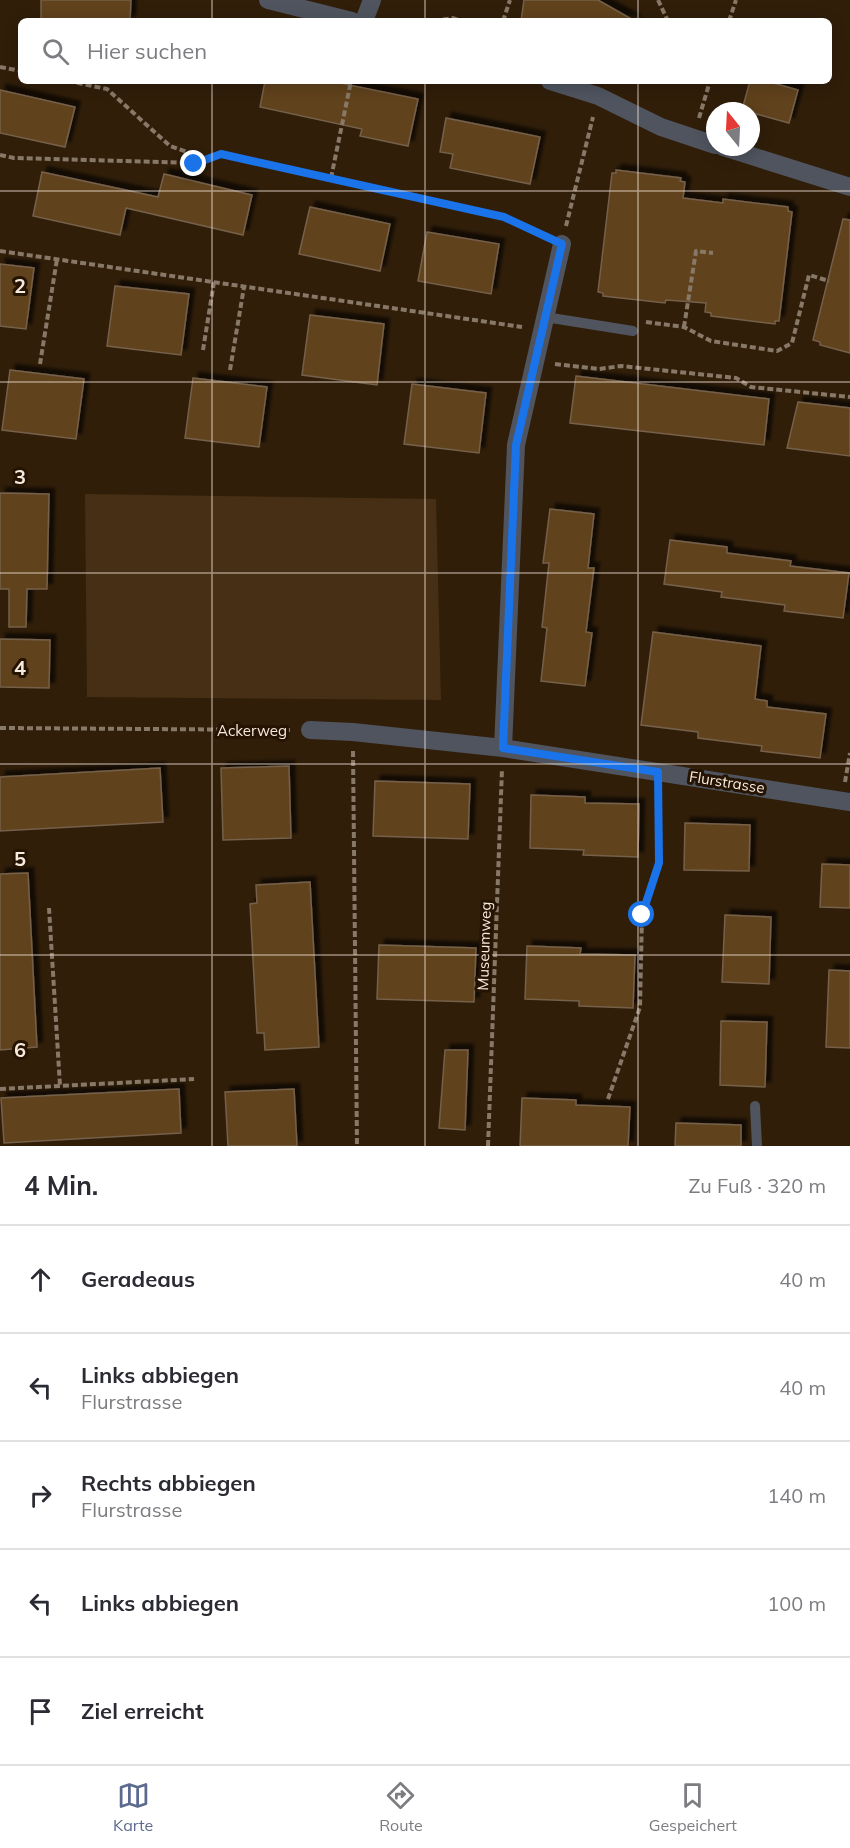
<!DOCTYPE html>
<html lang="de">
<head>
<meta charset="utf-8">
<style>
	:root { --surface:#fff; --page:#f2f2f3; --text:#2b2b33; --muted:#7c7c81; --line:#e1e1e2; --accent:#5b6a8e }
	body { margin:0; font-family:Mulish,sans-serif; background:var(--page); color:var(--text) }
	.compass { position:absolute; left:706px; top:102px; width:54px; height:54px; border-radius:50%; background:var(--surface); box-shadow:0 3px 15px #0003; rotate:342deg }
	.stop { position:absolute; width:18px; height:18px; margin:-14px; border:4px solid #1a73e8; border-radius:50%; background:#fff }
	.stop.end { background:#1a73e8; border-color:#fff; box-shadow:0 2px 6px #0008 }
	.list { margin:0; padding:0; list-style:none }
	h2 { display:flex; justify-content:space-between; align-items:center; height:78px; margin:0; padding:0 24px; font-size:26px }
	h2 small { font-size:20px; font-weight:400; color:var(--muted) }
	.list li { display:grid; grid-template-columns:39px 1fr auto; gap:18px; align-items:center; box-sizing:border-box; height:108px; padding:0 24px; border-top:2px solid var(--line) }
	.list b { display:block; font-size:22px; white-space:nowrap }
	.list p { margin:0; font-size:20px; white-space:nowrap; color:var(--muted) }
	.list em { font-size:20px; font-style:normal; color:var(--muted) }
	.icon { flex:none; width:33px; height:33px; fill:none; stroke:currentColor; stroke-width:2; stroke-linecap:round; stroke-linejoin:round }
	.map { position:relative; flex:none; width:850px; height:1146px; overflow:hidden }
	.search { position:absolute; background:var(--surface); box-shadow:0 3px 15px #0003; left:18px; right:18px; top:18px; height:66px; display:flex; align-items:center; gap:15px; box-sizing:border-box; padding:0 21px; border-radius:9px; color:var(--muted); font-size:22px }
	.sheet { height:618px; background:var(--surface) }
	nav { display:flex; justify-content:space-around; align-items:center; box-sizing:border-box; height:84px; border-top:2px solid var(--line); background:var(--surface); font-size:16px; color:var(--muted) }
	nav a { display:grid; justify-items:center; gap:3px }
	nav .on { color:var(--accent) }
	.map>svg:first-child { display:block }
	.green { fill:#462f14 }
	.building { fill:#61421e; stroke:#75604a; stroke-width:1.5; filter:url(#shadow) }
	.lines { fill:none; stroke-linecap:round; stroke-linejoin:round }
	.path { stroke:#887867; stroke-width:4; stroke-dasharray:6 3; stroke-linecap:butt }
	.service { stroke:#4f545f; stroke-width:10 }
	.minor { stroke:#4f545f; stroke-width:18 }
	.route { stroke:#1a73e8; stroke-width:8 }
	.grid { fill:none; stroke:#f7eade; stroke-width:1.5; stroke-opacity:0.55 }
	.labels { text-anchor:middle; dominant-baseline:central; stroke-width:6; stroke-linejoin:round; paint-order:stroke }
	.street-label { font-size:15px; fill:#f7eade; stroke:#251402 }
	.grid-label { font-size:20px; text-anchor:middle; font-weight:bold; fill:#f7eade; stroke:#251402; stroke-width:6; stroke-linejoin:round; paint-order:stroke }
</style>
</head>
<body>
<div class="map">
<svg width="850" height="1146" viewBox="0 0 850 1146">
	<defs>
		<filter id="shadow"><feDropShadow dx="5.5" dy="-5.5" stdDeviation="1.5" flood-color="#0009"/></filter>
	</defs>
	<rect width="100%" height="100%" fill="#301e09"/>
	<polygon class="green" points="85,494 436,499 441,700 87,697"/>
	<g class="building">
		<polygon points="41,0 131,0 130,21 41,21"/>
		<polygon points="524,0 598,0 635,21 521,21"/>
		<polygon points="265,81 345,81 344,84 418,99 408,146 360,136 362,129 260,107"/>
		<polygon points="750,81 766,81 798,90 789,123 742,110"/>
		<polygon points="0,90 75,107 65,147 0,133"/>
		<polygon points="446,118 540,137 530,184 450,168 453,154 440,152"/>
		<polygon points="616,170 681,178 680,181 685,182 683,198 723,203 723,199 788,207 788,211 792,212 779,321 775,321 775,324 711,316 711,313 705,312 706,303 666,300 665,303 603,296 603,293 598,292 612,173 616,173"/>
		<polygon points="42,172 158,197 164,174 252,195 243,235 126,208 120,235 33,216"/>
		<polygon points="310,207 390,224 380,271 299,254"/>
		<polygon points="843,219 850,220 850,353 820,345 820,342 813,340"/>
		<polygon points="427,232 499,244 491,294 418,281"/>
		<polygon points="0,264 34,268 26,329 0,326"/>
		<polygon points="115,286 189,294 181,355 107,346"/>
		<polygon points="310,315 384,324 377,385 302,375"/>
		<polygon points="10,370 84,379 76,439 2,430"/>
		<polygon points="576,376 769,399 764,445 570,423"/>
		<polygon points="193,378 267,387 259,447 185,438"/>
		<polygon points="412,384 486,393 479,453 404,444"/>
		<polygon points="798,402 850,408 850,456 787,448"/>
		<polygon points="0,493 49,494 47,589 27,589 26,627 9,627 9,589 0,589"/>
		<polygon points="550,509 594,514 588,568 594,568 586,632 592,633 585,686 541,681 547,628 542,627 549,563 543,563"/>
		<polygon points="670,540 727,547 727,553 791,561 790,566 849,573 843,618 784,611 785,605 721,597 722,592 664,584"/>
		<polygon points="653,632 761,646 755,699 767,701 767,707 826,714 820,758 761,751 762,746 698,738 698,732 641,725"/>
		<polygon points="0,639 50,640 49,688 0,687"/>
		<polygon points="289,766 291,838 223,840 221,768"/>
		<polygon points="160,768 163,822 0,831 0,777"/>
		<polygon points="375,781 470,784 468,839 373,836"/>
		<polygon points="531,795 585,797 585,803 639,804 638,857 583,855 584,850 530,848"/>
		<polygon points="685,823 750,825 749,871 684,870"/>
		<polygon points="822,864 850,865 850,908 820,907"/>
		<polygon points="28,873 37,1047 0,1050 0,874"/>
		<polygon points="310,882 319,1047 265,1050 264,1033 257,1033 250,904 257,903 256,885"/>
		<polygon points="725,915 771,917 769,984 722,982"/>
		<polygon points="379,945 476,948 474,1002 377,999"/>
		<polygon points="527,946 581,948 580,954 635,955 633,1008 579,1006 579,1001 525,999"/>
		<polygon points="829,970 850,971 850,1048 826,1047"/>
		<polygon points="721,1021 767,1022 765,1087 720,1085"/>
		<polygon points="445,1050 468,1050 465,1130 439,1128"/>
		<polygon points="179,1089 181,1133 4,1143 1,1098"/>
		<polygon points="294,1089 297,1146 228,1146 225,1092"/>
		<polygon points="522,1098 576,1100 576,1105 630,1107 628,1146 520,1146"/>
		<polygon points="676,1123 741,1125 741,1146 675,1146"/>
	</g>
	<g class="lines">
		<g class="path">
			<polyline points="658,0 668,21"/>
			<polyline points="434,21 453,18 461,21"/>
			<polyline points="503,21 510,0"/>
			<polyline points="729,21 736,0"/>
			<polyline points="0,67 21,71"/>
			<polyline points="68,81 107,89 170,146 207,159"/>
			<polyline points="699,118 710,81"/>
			<polyline points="0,155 14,158 194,163 221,154 503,217 544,235"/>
			<polyline points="331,178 351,81"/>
			<polyline points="566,226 593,117"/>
			<polyline points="0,251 522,327"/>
			<polyline points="646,322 684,327 711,341 777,351 792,343 809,275 829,281"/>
			<polyline points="684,327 696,251 713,253"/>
			<polyline points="203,350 214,282"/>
			<polyline points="40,364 57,259"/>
			<polyline points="555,364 599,369 621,366 736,378 751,387 850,397"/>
			<polyline points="230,370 244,287"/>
			<polyline points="0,728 290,730"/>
			<polyline points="353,751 357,1146"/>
			<polyline points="845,782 850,753"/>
			<polyline points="49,908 60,1086"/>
			<polyline points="0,1089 194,1079"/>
			<polyline points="608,1099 640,1007 642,915 659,863 658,793"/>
			<polyline points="488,1146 502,769"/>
		</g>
		<g class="service">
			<polyline points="545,317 633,331"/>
			<polyline points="755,1106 757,1146"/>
		</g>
		<g class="minor">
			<polyline points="268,0 352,21"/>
			<polyline points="364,21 372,0"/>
			<polyline points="550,81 598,96 661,127 715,145"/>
			<polyline points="723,147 850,187"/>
			<polyline points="310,730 353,732 503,748 850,802"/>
			<polyline points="503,748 516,445 562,244"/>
		</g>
	</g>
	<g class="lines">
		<polyline class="route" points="194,164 221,154 504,217 562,244 516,445 503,748 658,772 659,863 642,915"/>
	</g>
	<path class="grid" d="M212 0V21M425 0V21M638 0V21M212 81V1146M425 81V1146M638 81V1146M0 191H850M0 382H850M0 573H850M0 764H850M0 955H850"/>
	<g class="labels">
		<g class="street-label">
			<text x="252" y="730">Ackerweg</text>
			<text transform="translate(727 782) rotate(9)">Flurstrasse</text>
			<text transform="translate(484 946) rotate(-88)">Museumweg</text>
		</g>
	</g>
	<g class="grid-label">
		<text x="20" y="293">2</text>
		<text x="20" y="484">3</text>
		<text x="20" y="675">4</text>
		<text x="20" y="866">5</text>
		<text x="20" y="1057">6</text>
	</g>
</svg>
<svg class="compass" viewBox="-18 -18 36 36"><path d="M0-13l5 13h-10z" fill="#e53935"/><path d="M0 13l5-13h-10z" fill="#7c7c81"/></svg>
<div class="stop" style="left:642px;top:915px"></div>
<div class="stop end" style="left:194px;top:164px"></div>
<div class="search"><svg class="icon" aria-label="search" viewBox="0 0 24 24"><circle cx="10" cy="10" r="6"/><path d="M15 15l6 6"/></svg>Hier suchen</div>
</div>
<section class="sheet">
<h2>4 Min.<small>Zu Fuß · 320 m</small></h2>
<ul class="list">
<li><svg class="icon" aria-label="ahead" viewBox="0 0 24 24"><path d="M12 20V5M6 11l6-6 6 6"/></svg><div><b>Geradeaus</b></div><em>40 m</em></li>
<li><svg class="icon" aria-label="left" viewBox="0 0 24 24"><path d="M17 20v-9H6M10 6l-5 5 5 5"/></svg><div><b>Links abbiegen</b><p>Flurstrasse</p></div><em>40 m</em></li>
<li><svg class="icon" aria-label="right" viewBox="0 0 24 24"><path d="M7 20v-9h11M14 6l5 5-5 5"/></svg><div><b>Rechts abbiegen</b><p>Flurstrasse</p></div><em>140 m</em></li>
<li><svg class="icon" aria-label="left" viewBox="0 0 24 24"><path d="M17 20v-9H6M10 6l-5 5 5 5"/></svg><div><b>Links abbiegen</b></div><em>100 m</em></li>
<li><svg class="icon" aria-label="arrive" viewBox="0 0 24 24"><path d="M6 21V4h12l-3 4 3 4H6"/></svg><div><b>Ziel erreicht</b></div></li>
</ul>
</section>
<nav>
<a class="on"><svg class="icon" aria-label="map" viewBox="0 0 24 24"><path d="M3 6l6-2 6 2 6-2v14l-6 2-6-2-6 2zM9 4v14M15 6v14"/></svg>Karte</a>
<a><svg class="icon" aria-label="directions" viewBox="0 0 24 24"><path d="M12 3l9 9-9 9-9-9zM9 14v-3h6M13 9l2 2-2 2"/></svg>Route</a>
<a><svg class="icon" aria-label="saved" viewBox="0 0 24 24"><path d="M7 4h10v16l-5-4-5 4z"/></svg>Gespeichert</a>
</nav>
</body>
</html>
